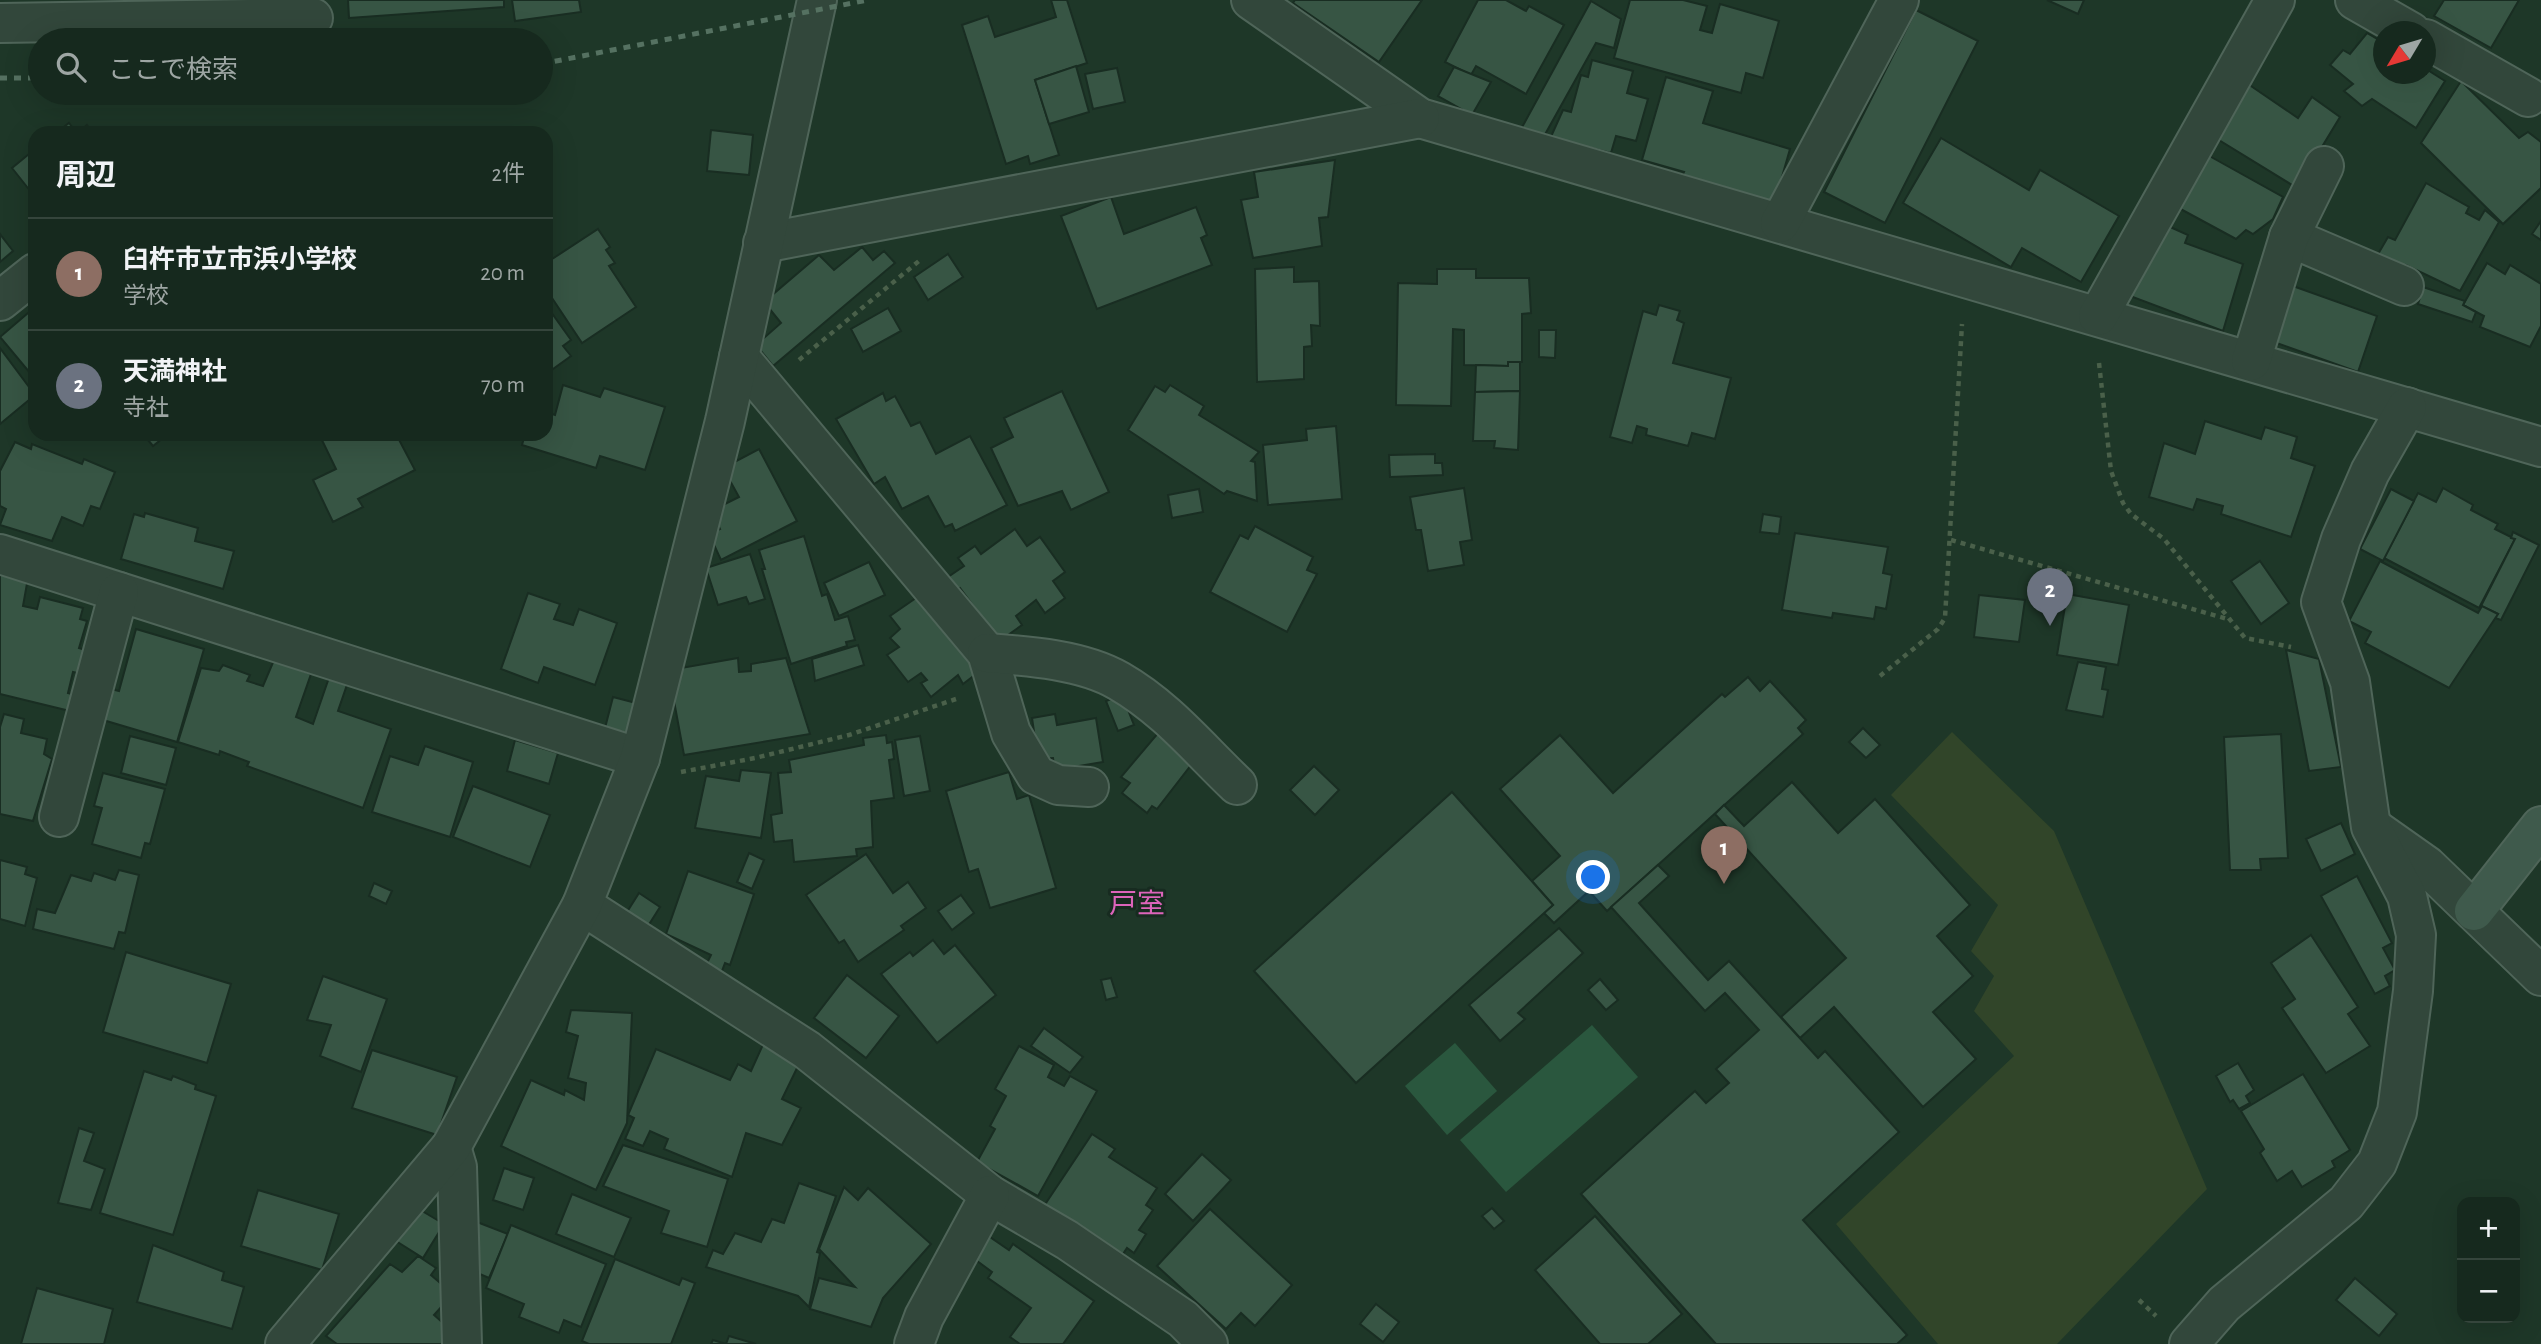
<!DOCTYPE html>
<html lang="ja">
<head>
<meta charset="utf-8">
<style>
	:root { --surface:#16291e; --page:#1f3127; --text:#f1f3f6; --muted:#9ea6a4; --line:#35453c; --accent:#78fdb6 }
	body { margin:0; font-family:"Alegreya Sans","Noto Sans JP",sans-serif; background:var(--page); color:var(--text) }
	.controls { position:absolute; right:21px; bottom:21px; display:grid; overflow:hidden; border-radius:14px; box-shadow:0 7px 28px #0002 }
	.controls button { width:63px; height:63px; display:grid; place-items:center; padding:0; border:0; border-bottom:2px solid var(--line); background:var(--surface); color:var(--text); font:35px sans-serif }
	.compass { position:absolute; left:2373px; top:21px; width:63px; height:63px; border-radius:50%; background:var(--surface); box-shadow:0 7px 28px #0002; rotate:232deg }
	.you { position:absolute; left:1594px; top:878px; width:24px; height:24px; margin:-18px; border:5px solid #fff; border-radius:50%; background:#1a73e8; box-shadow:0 0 0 10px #1a73e833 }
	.badge { display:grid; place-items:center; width:46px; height:46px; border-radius:50%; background:var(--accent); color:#fff; font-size:23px; font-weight:700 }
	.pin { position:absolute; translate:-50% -58px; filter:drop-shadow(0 2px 4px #0008) }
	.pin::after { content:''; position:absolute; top:37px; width:24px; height:21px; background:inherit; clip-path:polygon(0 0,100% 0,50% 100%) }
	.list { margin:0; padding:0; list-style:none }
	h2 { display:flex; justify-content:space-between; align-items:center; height:91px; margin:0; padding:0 28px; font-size:30px }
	h2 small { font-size:23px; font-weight:400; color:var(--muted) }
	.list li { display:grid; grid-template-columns:46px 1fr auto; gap:21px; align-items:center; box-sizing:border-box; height:112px; padding:0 28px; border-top:2px solid var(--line) }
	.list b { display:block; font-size:26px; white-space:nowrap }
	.list p { margin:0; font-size:23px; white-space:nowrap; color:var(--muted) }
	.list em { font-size:23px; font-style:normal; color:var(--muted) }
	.icon { flex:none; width:38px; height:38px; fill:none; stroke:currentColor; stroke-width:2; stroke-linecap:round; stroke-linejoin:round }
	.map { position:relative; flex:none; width:2541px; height:1344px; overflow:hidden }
	.search { position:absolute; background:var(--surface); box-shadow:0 7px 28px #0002; left:28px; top:28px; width:525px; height:77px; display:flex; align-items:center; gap:18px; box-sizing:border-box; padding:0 24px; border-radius:38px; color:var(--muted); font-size:26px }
	.panel { position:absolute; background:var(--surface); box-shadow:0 7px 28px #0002; left:28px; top:126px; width:525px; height:315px; border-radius:21px }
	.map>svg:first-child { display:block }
	.green { fill:#314529 }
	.water { fill:#2a573e }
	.building { fill:#375544; stroke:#192d22; stroke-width:2 }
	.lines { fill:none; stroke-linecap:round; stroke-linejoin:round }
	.street-casing { stroke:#4f6559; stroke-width:42 }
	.secondary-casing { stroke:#4f6559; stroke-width:42 }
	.path { stroke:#4a604a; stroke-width:4.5; stroke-dasharray:5 5; stroke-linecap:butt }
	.street { stroke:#32473b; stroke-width:38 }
	.secondary { stroke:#3f5a4c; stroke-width:38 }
	.rail { stroke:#557161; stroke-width:5; stroke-dasharray:7 7; stroke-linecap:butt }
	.labels { text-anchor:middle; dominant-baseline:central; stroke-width:6; stroke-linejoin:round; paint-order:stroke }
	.quarter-label { font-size:28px; fill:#dc64ba; stroke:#172b20 }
</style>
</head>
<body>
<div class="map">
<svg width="2541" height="1344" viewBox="0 0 2541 1344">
	<rect width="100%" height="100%" fill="#1e3728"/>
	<polygon class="green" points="1952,732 2054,831 2207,1189 2057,1344 1938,1344 1836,1224 2014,1056 1974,1011 1994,976 1971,951 1998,905 1891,795"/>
	<g class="water">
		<polygon points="1592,1025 1638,1077 1506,1192 1460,1140"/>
		<polygon points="1455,1043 1497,1091 1447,1135 1405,1086"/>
	</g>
	<g class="building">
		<polygon points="348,0 504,0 504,7 349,18"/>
		<polygon points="512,0 579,0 581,12 515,21"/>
		<polygon points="1051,0 1067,0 1087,63 1035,80 1059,155 1030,164 1028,156 1006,164 962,25 988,16 995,37 1056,17"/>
		<polygon points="1295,0 1422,0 1379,62 1293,3"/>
		<polygon points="1478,0 1506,0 1526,11 1529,6 1564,25 1526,94 1476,66 1471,75 1445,62"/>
		<polygon points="1630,0 1683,0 1707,6 1700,30 1712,33 1720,4 1779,21 1763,78 1746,73 1741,93 1614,58"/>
		<polygon points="2047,0 2084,0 2078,14"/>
		<polygon points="2444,0 2519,0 2491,48 2434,16"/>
		<polygon points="1591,1 1621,19 1614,48 1596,43 1543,138 1520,131"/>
		<polygon points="1916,10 1978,41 1885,223 1824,192"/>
		<polygon points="2367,33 2384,43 2384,74 2426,74 2426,69 2445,81 2416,128 2372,99 2362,106 2344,91 2353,84 2330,65 2343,50 2350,54"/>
		<polygon points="1592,60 1633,71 1627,93 1648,99 1636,141 1616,136 1611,153 1591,148 1590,152 1549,141 1563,110 1571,112 1581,75 1588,77"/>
		<polygon points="1076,66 1089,112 1049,124 1035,80"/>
		<polygon points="1454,67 1491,82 1472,115 1438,96"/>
		<polygon points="1117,68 1125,102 1093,109 1085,74"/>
		<polygon points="1666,77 1713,91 1703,123 1790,149 1774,205 1681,178 1684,172 1642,160"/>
		<polygon points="2461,81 2519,138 2528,132 2541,142 2541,188 2503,224 2421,143"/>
		<polygon points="2248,84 2298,118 2312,97 2340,117 2297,188 2214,137"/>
		<polygon points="69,123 77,133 56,133"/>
		<polygon points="87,125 93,133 77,133"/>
		<polygon points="711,130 753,135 749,175 707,171"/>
		<polygon points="1941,138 2029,190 2040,170 2119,216 2081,282 2022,248 2011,267 1903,203"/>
		<polygon points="35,149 35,197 12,168"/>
		<polygon points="2204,153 2283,197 2273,219 2253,234 2246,230 2236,239 2175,206"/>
		<polygon points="1335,160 1328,217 1319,218 1322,246 1253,258 1241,200 1258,197 1254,172"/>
		<polygon points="2426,183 2469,207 2466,213 2479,220 2485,210 2499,222 2460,291 2406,265 2400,275 2374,261 2388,237 2395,240"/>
		<polygon points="1111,197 1124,234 1196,207 1207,235 1201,238 1212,265 1097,309 1061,216"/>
		<polygon points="2541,221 2541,240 2532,234"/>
		<polygon points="2168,226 2188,235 2185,243 2243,264 2223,331 2130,296"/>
		<polygon points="598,229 610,247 606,250 615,263 609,266 636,307 582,343 546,289 546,263"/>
		<polygon points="0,234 13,251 0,262"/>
		<polygon points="862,247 873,260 884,251 895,263 773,366 756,345 781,323 764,302 819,255 834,270"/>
		<polygon points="948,254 963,277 928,300 914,277"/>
		<polygon points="2487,263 2505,274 2510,265 2541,284 2541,326 2530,347 2480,327 2484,316 2463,305"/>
		<polygon points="1294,267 1294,282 1319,281 1320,326 1311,325 1312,346 1304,347 1304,379 1257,382 1255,269"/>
		<polygon points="1437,269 1476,269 1476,278 1529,278 1531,313 1522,314 1522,362 1508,362 1508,366 1464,365 1464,330 1453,329 1451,406 1396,405 1398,283 1437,284"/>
		<polygon points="2290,285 2377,316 2358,372 2271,341"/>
		<polygon points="2423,287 2465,301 2463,305 2476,312 2472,322 2418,304"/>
		<polygon points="546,305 571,340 563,346 571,356 546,374"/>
		<polygon points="1659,305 1680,311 1677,320 1684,323 1673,363 1731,378 1715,439 1692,433 1688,446 1646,435 1647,429 1637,426 1632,443 1610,437 1643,311 1656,315"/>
		<polygon points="35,307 35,379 0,337"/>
		<polygon points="888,308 901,331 863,352 851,329"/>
		<polygon points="1539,330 1556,330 1555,358 1539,357"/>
		<polygon points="0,348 35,395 0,424"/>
		<polygon points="1508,362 1520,362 1520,391 1475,392 1476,365 1508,366"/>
		<polygon points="563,385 600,397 604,388 665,407 645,470 600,456 596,468 522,445 525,434 546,434 546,412 555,415"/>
		<polygon points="1170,385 1204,406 1199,415 1259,452 1251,461 1255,462 1257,501 1227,491 1224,494 1128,430 1155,386 1165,392"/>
		<polygon points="1062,391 1109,492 1071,510 1062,491 1018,506 991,448 1013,437 1004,418"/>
		<polygon points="1520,391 1518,450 1494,448 1495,441 1473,441 1475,392"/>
		<polygon points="883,393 886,401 895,396 911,426 920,422 936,454 970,436 1007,505 955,531 952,524 945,527 928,496 902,509 885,477 874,484 836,419"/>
		<polygon points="2205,421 2261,439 2265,427 2297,437 2291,458 2315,466 2291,537 2221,514 2223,506 2197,499 2193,510 2149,497 2164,443 2195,454"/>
		<polygon points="1336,426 1342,499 1268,505 1263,445 1307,440 1306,429"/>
		<polygon points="143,434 168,434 153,446"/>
		<polygon points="319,434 396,434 415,470 358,499 363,507 333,522 313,480 336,469"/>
		<polygon points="15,442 31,449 32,444 82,464 84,459 115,472 100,509 91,506 83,526 62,517 52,541 0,525 6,509 0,506 0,471"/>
		<polygon points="759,449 797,521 721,560 709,534 720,529 711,511 739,497 723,468"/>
		<polygon points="1435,454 1435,463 1442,463 1443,475 1390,477 1389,455"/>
		<polygon points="1464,488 1472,540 1460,542 1464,565 1428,571 1421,530 1416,530 1410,497"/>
		<polygon points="2443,488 2473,505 2471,510 2498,524 2495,529 2515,539 2479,608 2384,558 2418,493 2436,502"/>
		<polygon points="1199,489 1203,512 1172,518 1168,495"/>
		<polygon points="2391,489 2414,501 2383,561 2360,549"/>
		<polygon points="145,513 198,528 195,541 234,551 223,589 121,559 134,514 144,517"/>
		<polygon points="1763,514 1781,517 1779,534 1760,532"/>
		<polygon points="1255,526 1313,557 1307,570 1317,574 1287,632 1210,592 1240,535 1248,539"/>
		<polygon points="1015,529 1027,546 1040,537 1065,572 1053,581 1065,598 1045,613 1036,600 1016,616 1022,625 1008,635 995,635 960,588 956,590 948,577 964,566 958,558 975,546 981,554"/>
		<polygon points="2513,532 2539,545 2501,620 2495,618 2498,614 2481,606 2515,539 2511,538"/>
		<polygon points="1795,533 1888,547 1883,573 1892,575 1886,609 1876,607 1874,619 1833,613 1832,618 1782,610"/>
		<polygon points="804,536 822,596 827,594 835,620 848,616 855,640 846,642 847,646 791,664 762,569 765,569 759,550"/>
		<polygon points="750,554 765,599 749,604 746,597 718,605 706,568"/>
		<polygon points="2260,561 2289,603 2261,624 2231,581"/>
		<polygon points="2380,561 2478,613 2482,606 2498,614 2449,688 2365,643 2371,632 2349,621"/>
		<polygon points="869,562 885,595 839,616 824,583"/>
		<polygon points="0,569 28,578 23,606 37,609 40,597 83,608 80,619 87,621 79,648 89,651 81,674 73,672 68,693 79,696 74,712 0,694"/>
		<polygon points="528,593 560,604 554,619 573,625 579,609 617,623 595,685 544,667 538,683 501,669"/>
		<polygon points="2067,594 2129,605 2118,665 2057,655"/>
		<polygon points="1979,595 2025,600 2019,642 1974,637"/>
		<polygon points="916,598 980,671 963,684 958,675 931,697 921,683 927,680 921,673 908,682 887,655 899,647 890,638 900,629 890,616"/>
		<polygon points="136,629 204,649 177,742 103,720 111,689 119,691"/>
		<polygon points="858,645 864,665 815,681 812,659"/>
		<polygon points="2286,650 2319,659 2341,767 2309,771"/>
		<polygon points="738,658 739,672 751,671 751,664 786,658 810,734 684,755 669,674 681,673 681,668"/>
		<polygon points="274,660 311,674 296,717 313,724 332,669 350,676 338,711 391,729 363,808 247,766 249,762 220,751 219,755 178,742 201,668 219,671 223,665 250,675 247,681 263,686"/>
		<polygon points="2078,662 2106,667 2102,689 2108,690 2103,717 2066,710"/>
		<polygon points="1748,677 1760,691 1770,681 1806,720 1798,728 1803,734 1607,911 1589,891 1554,923 1544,913 1553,905 1532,881 1560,856 1500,789 1560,735 1613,793 1722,694 1725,697"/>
		<polygon points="1122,695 1134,725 1118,731 1106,701"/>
		<polygon points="613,697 636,703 628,733 605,728"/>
		<polygon points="4,714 24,719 21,733 47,739 44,754 52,759 33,821 0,814 0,727"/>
		<polygon points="1055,714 1057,725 1096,718 1103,762 1055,770 1053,758 1038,759 1032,718"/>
		<polygon points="1164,726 1195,760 1157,809 1152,806 1147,813 1122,793 1130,783 1121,777"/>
		<polygon points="1863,728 1880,745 1866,758 1849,742"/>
		<polygon points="2281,734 2288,858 2260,859 2261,870 2230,870 2224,737"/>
		<polygon points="886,735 887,743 892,742 894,759 889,760 894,798 871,801 873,847 856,849 857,856 794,862 792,840 774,842 771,815 782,813 778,773 791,772 789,760 864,745 863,738"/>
		<polygon points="130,736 176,748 166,785 121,773"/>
		<polygon points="920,736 930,791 904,796 895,740"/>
		<polygon points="515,740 558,753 549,784 507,771"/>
		<polygon points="425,746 473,762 450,837 372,812 390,756 418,765"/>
		<polygon points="1314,766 1339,790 1315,815 1290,790"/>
		<polygon points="741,770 771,773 761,838 695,828 706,776 739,781"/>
		<polygon points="1009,772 1017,799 1029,795 1056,888 990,908 978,869 969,872 946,791"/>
		<polygon points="103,773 165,789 150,844 145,843 141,858 92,844 102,808 94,806"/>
		<polygon points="1792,782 1838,833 1875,799 1970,905 1937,936 1973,976 1933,1012 1976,1059 1923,1107 1834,1007 1800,1038 1781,1017 1846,958 1715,814 1724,805 1744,826"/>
		<polygon points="473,786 550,815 530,867 453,837"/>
		<polygon points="1452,792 1553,905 1356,1083 1254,971"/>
		<polygon points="2341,823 2355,854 2321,871 2306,839"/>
		<polygon points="749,853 764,860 752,889 737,882"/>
		<polygon points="866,854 893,893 908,882 926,908 901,926 904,930 858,962 844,940 839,943 806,895"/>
		<polygon points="0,860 27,867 25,874 37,878 25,926 0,919"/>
		<polygon points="1658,865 1669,876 1639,903 1708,980 1729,961 1818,1058 1825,1051 1899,1132 1803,1220 1907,1335 1897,1344 1716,1344 1581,1194 1695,1091 1706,1103 1729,1083 1716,1069 1759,1030 1725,993 1705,1011 1611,907"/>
		<polygon points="119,870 139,875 125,933 119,932 114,949 33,929 37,909 55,913 71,875 91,881 94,873 115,880"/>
		<polygon points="688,871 754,894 730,965 725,963 720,976 705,967 711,955 666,934"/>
		<polygon points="2357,876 2392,943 2383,948 2395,970 2385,976 2390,986 2375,994 2321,896"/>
		<polygon points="374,883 392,891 386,904 369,896"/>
		<polygon points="639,893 660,907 648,926 627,912"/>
		<polygon points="961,895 974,913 952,930 938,911"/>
		<polygon points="1559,928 1583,953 1518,1013 1525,1019 1500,1041 1469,1005"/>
		<polygon points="2311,935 2358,1007 2348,1014 2370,1046 2326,1073 2282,1008 2295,999 2271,963"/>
		<polygon points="933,940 944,954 955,945 996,995 937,1043 881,974 910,952 913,956"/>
		<polygon points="126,952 231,984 207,1063 103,1032"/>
		<polygon points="847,975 899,1016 866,1058 814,1018"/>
		<polygon points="323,976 387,999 361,1072 320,1056 331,1025 307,1020"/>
		<polygon points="1111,978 1117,997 1106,1000 1101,980"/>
		<polygon points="1600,979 1618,1000 1606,1010 1588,990"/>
		<polygon points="571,1010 632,1013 627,1123 596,1190 501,1146 531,1080 564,1095 565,1090 584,1100 586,1083 568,1078 578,1036 566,1032"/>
		<polygon points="1044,1028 1083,1057 1070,1073 1031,1046"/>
		<polygon points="766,1038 799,1064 782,1099 801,1108 782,1145 746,1133 732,1177 664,1149 668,1139 650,1131 643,1146 625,1139 634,1118 628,1115 656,1049 730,1080 738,1064 751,1071"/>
		<polygon points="1019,1046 1054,1065 1048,1077 1064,1086 1070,1076 1097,1091 1038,1196 977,1162 995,1129 990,1126 1006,1096 995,1089"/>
		<polygon points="372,1050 457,1077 437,1135 352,1108"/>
		<polygon points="2238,1063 2254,1090 2246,1096 2250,1103 2239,1109 2233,1100 2230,1102 2216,1076"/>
		<polygon points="144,1071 171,1080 173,1076 196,1085 195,1089 216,1096 173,1235 100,1213"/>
		<polygon points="2303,1074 2350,1150 2332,1161 2335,1167 2302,1187 2292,1171 2277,1181 2260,1153 2264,1149 2241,1111"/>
		<polygon points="79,1128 94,1133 84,1161 105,1169 91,1210 58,1203"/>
		<polygon points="1092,1134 1115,1149 1109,1157 1157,1188 1146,1205 1153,1210 1139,1230 1146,1234 1134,1253 1127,1248 1119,1260 1042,1209"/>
		<polygon points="623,1145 728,1179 707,1247 661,1233 669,1211 603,1186"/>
		<polygon points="1202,1154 1231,1180 1193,1221 1165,1194"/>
		<polygon points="504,1168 534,1178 523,1210 493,1200"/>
		<polygon points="799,1183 836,1196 817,1252 820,1253 809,1307 798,1296 706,1267 713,1250 723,1254 735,1233 761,1242 772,1219 784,1223"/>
		<polygon points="844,1187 858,1200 868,1188 931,1244 883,1298 871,1327 810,1309 819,1278 855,1287 819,1249"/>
		<polygon points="258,1190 339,1214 322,1270 241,1246"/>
		<polygon points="572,1194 631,1218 614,1257 556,1234"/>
		<polygon points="417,1208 444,1224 423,1258 396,1241"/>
		<polygon points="1492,1208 1504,1221 1494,1229 1482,1216"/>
		<polygon points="1210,1209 1292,1285 1255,1326 1241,1313 1226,1329 1157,1266"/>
		<polygon points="1595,1216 1682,1314 1648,1344 1600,1344 1535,1270"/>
		<polygon points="477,1222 508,1234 489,1278 475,1272"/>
		<polygon points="511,1225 606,1264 581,1327 564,1320 559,1333 519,1317 524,1304 486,1288"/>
		<polygon points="984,1233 1009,1250 1013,1244 1094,1301 1063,1344 1020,1344 1010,1337 1031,1308 988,1278 992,1272 969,1255"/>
		<polygon points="153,1245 224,1272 222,1280 244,1287 232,1329 137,1302"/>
		<polygon points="418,1256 436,1268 431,1275 453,1294 434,1315 451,1330 453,1344 337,1344 326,1336 390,1264 402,1272"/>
		<polygon points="615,1259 679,1285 682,1278 695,1283 671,1344 589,1344 582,1341"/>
		<polygon points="2355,1278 2397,1314 2379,1336 2336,1300"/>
		<polygon points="37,1288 113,1309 104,1344 21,1344"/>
		<polygon points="1376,1304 1399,1322 1383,1342 1360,1324"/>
		<polygon points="729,1336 756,1344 711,1344 713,1340 726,1344"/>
	</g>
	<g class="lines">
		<defs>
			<g id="street">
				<polyline points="1251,0 1420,118 2541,447"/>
				<polyline points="2355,0 2411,32"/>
				<polyline points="0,23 313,18"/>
				<polyline points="2426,39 2528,97"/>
				<polyline points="1780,223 1899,0"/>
				<polyline points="2289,237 2404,286"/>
				<polyline points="763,243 1420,118"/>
				<polyline points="0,301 35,273"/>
				<polyline points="2098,316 2275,0"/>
				<polyline points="739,357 987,653 1011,733 1036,775 1058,785 1089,787"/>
				<polyline points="2251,361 2289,237 2324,166"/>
				<polyline points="0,554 640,758"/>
				<path d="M987 653C1029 656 1083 660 1119 681 1166 708 1199 749 1237 785"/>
				<polyline points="59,817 119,592"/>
				<polyline points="2376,830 2427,866 2541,976"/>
				<polyline points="582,905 807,1050 990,1195 1067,1240 1183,1319 1208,1344"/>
				<polyline points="451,1147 457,1167 462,1344"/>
				<polyline points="285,1344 451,1147 582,905 640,758 725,421 817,0"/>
				<polyline points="914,1344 924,1317 990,1195"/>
				<polyline points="2189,1344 2224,1304 2346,1203 2377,1163 2397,1112 2413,991 2416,935 2407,896 2371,827 2350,682 2321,602 2341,539 2370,472 2407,407"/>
			</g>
			<polyline id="secondary" points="2474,911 2541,826"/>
		</defs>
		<use href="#street" class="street-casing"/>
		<use href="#secondary" class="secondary-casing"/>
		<g class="path">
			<polyline points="799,360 919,261"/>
			<polyline points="2099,363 2111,471 2123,503 2131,514 2164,539 2245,638 2291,647"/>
			<polyline points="1951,540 2231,620"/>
			<polyline points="1880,676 1938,629 1945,618 1962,324"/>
			<polyline points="681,772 755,758 849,735 956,699"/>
			<polyline points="2139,1300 2156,1316"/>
		</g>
		<use href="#street" class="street"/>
		<use href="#secondary" class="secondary"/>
		<g class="rail">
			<polyline points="541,64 868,0"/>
			<polyline points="0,78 40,78"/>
		</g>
	</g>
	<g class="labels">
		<g class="quarter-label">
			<text x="1137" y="905">戸室</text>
		</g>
	</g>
</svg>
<div class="controls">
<button>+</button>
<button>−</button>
</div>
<svg class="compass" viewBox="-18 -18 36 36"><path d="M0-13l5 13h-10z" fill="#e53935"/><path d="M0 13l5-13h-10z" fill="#9ea6a4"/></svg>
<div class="you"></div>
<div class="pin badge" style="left:1724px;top:884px;background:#8d6e63">1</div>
<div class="pin badge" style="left:2050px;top:626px;background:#6b7280">2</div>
<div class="search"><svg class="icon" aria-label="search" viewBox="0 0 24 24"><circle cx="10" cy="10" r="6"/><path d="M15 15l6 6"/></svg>ここで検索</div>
<section class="panel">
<h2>周辺<small>2件</small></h2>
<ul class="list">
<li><span class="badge" style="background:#8d6e63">1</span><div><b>臼杵市立市浜小学校</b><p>学校</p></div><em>20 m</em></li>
<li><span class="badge" style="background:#6b7280">2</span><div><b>天満神社</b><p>寺社</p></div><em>70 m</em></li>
</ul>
</section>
</div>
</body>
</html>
